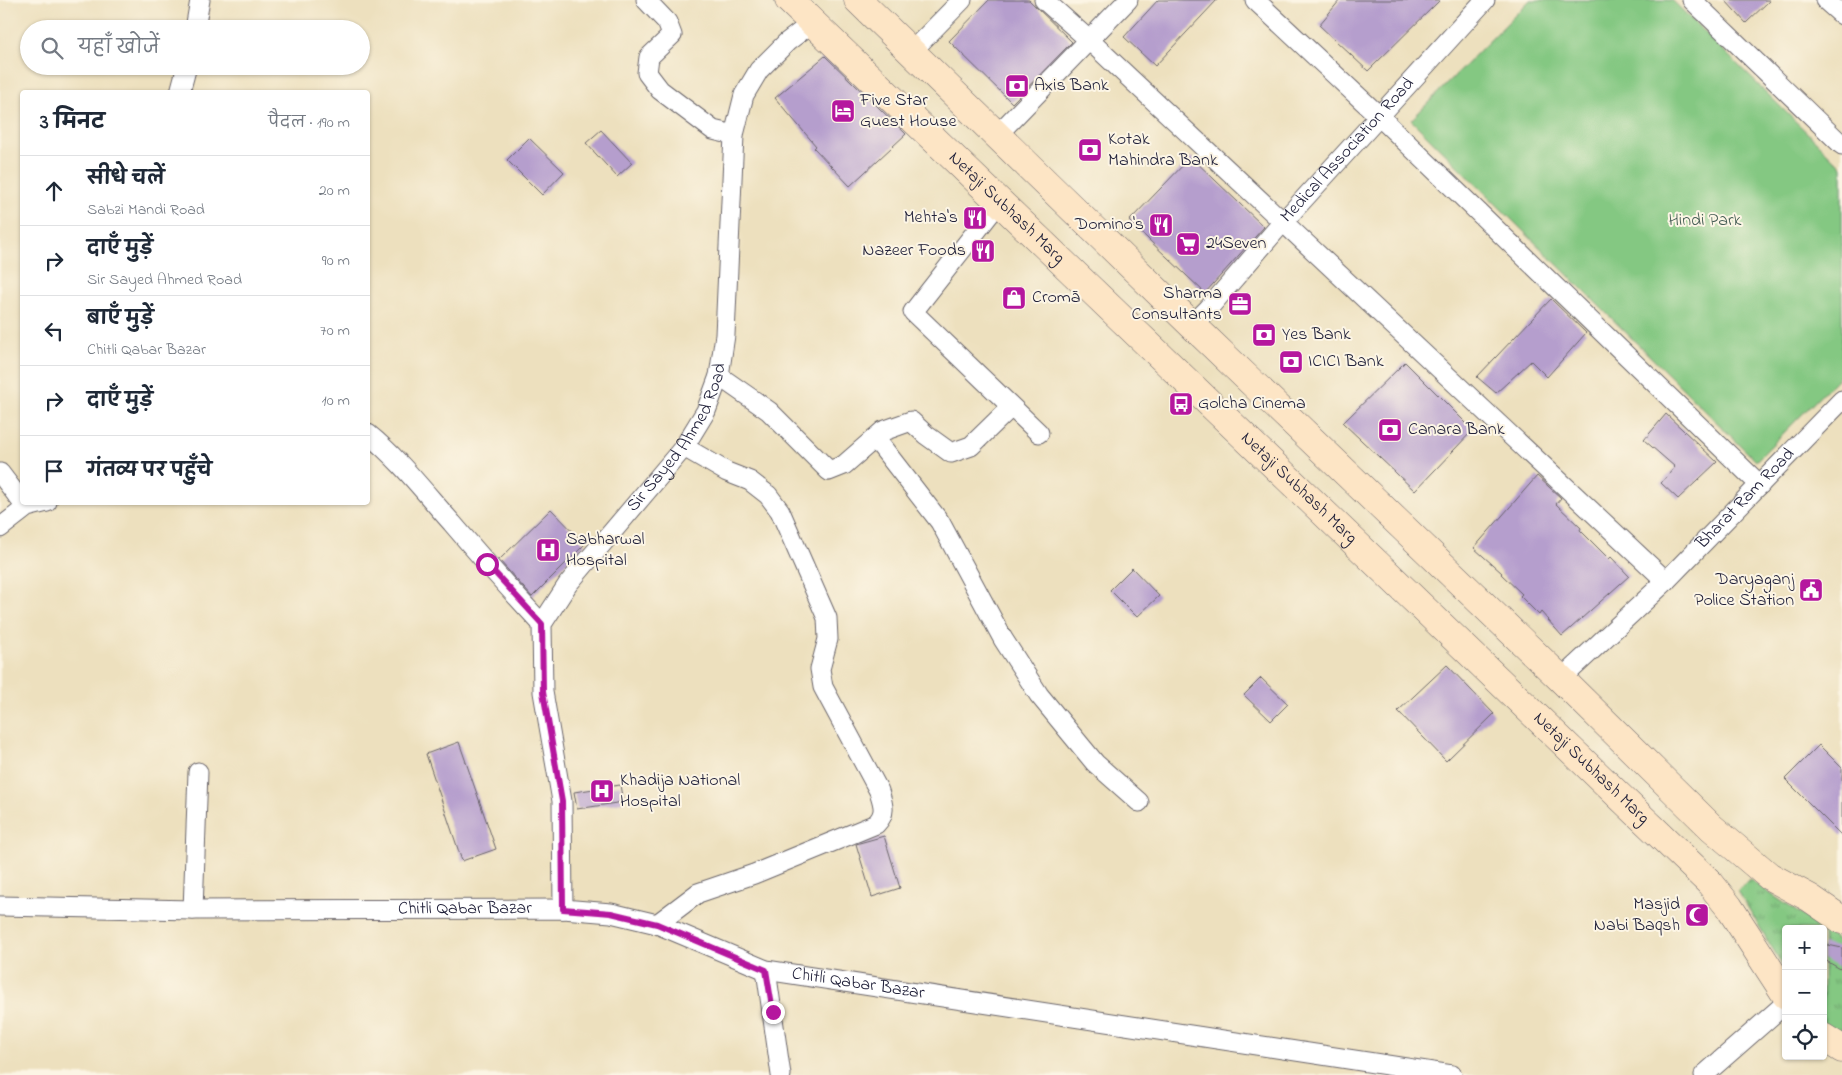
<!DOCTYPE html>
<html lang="hi">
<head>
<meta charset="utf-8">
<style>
	:root { --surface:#fff; --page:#f6f6f7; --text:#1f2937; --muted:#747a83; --line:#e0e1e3 }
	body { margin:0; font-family:"Indie Flower","Playpen Sans Deva",sans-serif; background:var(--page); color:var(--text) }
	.controls { position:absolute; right:15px; bottom:15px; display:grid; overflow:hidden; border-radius:5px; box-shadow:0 1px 4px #0004 }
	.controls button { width:45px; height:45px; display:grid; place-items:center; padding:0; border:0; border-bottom:1px solid var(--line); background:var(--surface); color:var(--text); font:25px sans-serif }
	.stop { position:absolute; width:15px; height:15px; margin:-11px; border:4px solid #b5179e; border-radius:50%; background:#fff }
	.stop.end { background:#b5179e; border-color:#fff; box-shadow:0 1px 5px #0008 }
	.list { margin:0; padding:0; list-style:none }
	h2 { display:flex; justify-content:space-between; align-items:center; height:65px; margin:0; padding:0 20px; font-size:21px }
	h2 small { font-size:16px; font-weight:400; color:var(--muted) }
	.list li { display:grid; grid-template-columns:32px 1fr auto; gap:15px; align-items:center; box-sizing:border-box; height:70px; padding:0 20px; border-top:1px solid var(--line) }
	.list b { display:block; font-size:19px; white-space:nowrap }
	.list p { margin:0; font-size:16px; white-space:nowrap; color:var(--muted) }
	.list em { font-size:16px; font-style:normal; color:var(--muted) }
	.icon { flex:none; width:28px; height:28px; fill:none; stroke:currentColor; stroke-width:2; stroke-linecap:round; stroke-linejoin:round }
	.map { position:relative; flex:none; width:1842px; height:1075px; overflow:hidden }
	.search { position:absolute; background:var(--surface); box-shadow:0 1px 4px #0004; left:20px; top:20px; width:350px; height:55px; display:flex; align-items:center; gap:12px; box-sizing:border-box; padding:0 18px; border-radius:28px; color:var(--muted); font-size:19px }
	.panel { position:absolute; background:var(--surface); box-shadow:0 1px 4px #0004; left:20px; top:90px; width:350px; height:415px; border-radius:5px }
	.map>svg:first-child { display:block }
	.grass { fill:url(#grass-tufts); stroke:#53755e }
	.park { fill:#84c882; stroke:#53755e }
	.building { fill:#b59ecd }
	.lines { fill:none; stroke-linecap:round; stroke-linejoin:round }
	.street-casing { stroke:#696469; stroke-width:21 }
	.secondary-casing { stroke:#696469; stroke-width:29 }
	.street { stroke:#fff; stroke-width:19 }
	.secondary { stroke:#fde5c5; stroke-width:28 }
	.route { stroke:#b5179e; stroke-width:6 }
	.labels { text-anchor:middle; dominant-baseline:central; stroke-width:4; stroke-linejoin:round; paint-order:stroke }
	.poi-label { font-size:18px; fill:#22223b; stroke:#fcf5e5; text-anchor:start }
	.street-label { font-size:18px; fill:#22223b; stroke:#fcf5e5 }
	.park-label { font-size:18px; fill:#445c54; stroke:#fcf5e5 }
</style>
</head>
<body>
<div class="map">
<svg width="1842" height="1075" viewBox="0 0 1842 1075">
	<defs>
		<pattern id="grass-tufts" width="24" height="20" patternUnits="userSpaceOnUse" patternTransform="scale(1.25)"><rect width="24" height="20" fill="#84c882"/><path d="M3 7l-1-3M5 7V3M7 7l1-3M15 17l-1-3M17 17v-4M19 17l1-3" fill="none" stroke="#6ca26c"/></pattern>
	</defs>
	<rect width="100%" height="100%" fill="#fcf5e5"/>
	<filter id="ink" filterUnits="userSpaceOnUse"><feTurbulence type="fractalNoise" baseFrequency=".02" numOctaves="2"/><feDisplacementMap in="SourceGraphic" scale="10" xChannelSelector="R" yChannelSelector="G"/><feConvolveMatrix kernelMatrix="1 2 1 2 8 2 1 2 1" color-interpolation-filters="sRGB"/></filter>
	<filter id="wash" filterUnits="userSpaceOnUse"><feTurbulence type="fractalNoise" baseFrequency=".0096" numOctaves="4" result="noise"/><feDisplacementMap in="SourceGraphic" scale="20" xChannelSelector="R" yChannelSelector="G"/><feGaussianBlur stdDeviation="1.12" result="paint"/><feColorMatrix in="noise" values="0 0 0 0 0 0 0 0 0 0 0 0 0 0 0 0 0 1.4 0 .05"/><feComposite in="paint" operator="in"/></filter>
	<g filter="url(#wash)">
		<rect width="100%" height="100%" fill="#ede0be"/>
		<g class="grass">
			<polygon points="1749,879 1822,929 1786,929 1786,971 1738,891"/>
			<polygon points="1823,930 1842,943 1842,1037 1823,1025"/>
		</g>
		<polygon class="park" points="1530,0 1672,0 1842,167 1842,374 1756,461 1411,120"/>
		<g id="blocks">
			<g class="building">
				<polygon points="989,0 1029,0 1072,42 1012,103 949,41"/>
				<polygon points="1158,0 1217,0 1155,66 1124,37"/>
				<polygon points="1340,0 1440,0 1368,71 1319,25"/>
				<polygon points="1725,0 1770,0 1746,23"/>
				<polygon points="825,56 906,134 850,186 814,148 816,146 775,98"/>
				<polygon points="601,130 632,163 617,177 586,143"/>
				<polygon points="529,138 564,172 542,195 507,160"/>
				<polygon points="1191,157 1264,227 1205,293 1129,221"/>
				<polygon points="1551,299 1586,333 1547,377 1531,361 1496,393 1477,377"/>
				<polygon points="1405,362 1473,430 1415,491 1343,423"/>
				<polygon points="1666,414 1717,462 1678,499 1661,483 1675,467 1644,440"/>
				<polygon points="1537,476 1561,498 1556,504 1581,528 1580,530 1609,559 1611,557 1629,576 1562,636 1541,612 1539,615 1520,596 1522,594 1501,574 1502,573 1474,548"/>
				<polygon points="551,509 585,544 532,597 499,560"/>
				<polygon points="1132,568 1159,596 1137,617 1110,590"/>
				<polygon points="1447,665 1494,714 1446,761 1398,711"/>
				<polygon points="1261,678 1288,704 1271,721 1244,695"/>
				<polygon points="459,742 496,849 462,861 426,754"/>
				<polygon points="1819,745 1842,768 1842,836 1785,779"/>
				<polygon points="620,785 623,802 577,809 574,792"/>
				<polygon points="884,836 900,888 872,897 856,844"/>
				<polygon points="1823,944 1842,948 1842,970 1823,959"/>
			</g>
		</g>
	</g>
	<g filter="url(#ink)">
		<use href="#blocks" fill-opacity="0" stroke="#696469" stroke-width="1"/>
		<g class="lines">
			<defs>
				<g id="street">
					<polyline points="646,0 667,22 672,35 649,57 647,73 660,90 713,130 734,135"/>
					<polyline points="1044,0 1089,40 1666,581"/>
					<polyline points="1255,0 1379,116 1760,485"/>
					<polyline points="1692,0 1842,145"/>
					<polyline points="1825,0 1842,15"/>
					<polyline points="195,29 200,0"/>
					<polyline points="912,51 962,0"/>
					<polyline points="180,92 187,66"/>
					<polyline points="997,135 1128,0"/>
					<polyline points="1000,201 913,312 1039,433"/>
					<path id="s1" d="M1192 325 1208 309 1282 223 1485 0"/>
					<polyline points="719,376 769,411 829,471 844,465 883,431 911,421 926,435 951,453 971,446 1011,407"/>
					<path d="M368 434C399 459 425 493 452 523 481 557 511 591 542 624"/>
					<polyline points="875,438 940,522 1003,639 1039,695 1095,763 1139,802"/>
					<polyline points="0,473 22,502"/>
					<polyline points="0,528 27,507 47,502"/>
					<path id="s2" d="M1561 679 1666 581 1842 400"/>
					<path id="s3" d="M0 906 193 910 563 909 611 913 657 924 766 970 1452 1075"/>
					<path id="s4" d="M563 909 562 801 543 692 542 624 568 584 684 447 706 411 719 376 725 335 734 135 744 95 759 70 787 42 812 23"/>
					<polyline points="193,910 198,772"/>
					<path d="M657 924 698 893 754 874 876 824C887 813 883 804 879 791L823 687 820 669 828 639 827 618 780 511 768 495 750 481 727 472 684 447"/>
					<polyline points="766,970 781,1075"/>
					<polyline points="1704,1075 1786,1003"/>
				</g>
				<g id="secondary">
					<path id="s5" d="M789 0 1710 883 1729 907 1786 995"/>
					<polyline points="858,0 1192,325 1561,679 1711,827 1769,876 1810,898 1842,920"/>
					<polyline points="1823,1037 1842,1049"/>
				</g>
			</defs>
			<use href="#street" class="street-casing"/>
			<use href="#secondary" class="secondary-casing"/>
			<use href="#street" class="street"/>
			<use href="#secondary" class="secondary"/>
		</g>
	</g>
	<g class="lines" filter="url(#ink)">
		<polyline class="route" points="487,564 542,624 543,692 562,801 563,909 611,913 657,924 766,970 773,1012"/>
	</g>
	<defs>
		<symbol id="bank-square" viewBox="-11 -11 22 22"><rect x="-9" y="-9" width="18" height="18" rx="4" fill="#b5179e" stroke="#fcf5e5"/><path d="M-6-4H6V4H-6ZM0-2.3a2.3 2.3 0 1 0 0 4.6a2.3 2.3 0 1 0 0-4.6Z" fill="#fff"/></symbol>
		<symbol id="hotel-square" viewBox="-11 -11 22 22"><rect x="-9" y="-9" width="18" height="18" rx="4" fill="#b5179e" stroke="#fcf5e5"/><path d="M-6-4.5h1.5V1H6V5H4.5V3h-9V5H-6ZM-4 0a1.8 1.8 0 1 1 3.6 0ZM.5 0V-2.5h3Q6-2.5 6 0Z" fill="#fff"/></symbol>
		<symbol id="restaurant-square" viewBox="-11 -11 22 22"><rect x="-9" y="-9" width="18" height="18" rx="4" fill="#b5179e" stroke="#fcf5e5"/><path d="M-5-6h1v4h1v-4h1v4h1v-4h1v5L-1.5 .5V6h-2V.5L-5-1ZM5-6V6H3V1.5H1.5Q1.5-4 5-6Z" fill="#fff"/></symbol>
		<symbol id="supermarket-square" viewBox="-11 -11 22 22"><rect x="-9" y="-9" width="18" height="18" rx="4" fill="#b5179e" stroke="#fcf5e5"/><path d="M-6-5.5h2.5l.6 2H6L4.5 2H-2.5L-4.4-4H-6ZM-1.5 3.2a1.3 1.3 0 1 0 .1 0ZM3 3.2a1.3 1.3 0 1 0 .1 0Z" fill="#fff"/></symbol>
		<symbol id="shop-square" viewBox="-11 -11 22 22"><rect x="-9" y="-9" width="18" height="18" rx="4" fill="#b5179e" stroke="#fcf5e5"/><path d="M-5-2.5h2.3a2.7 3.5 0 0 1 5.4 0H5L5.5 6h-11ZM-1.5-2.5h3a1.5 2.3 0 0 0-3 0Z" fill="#fff"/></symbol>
		<symbol id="office-square" viewBox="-11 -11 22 22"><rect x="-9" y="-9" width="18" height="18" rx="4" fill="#b5179e" stroke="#fcf5e5"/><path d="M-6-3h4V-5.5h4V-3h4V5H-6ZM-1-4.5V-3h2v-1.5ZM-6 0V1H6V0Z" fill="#fff"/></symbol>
		<symbol id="bus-square" viewBox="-11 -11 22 22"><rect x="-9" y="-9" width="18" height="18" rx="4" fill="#b5179e" stroke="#fcf5e5"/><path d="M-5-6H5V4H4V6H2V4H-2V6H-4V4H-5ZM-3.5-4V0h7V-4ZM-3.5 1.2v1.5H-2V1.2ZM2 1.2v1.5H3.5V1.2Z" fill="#fff"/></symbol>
		<symbol id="hospital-square" viewBox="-11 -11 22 22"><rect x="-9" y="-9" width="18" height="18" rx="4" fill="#b5179e" stroke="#fcf5e5"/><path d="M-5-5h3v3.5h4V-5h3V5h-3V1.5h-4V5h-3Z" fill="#fff"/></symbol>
		<symbol id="civic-square" viewBox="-11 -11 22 22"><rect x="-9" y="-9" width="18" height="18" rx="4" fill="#b5179e" stroke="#fcf5e5"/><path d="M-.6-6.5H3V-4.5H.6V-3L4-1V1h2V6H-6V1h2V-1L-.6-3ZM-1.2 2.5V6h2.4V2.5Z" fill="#fff"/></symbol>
		<symbol id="mosque-square" viewBox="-11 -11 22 22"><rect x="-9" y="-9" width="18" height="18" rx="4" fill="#b5179e" stroke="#fcf5e5"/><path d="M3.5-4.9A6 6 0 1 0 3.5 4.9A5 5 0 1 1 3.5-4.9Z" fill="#fff"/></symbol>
	</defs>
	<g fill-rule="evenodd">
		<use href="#bank-square" x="1003" y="72" width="28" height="28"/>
		<use href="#hotel-square" x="829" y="97" width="28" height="28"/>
		<use href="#bank-square" x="1076" y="136" width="28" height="28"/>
		<use href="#restaurant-square" x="961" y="204" width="28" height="28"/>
		<use href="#restaurant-square" x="1147" y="211" width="28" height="28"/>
		<use href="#supermarket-square" x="1174" y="230" width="28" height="28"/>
		<use href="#restaurant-square" x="969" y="237" width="28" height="28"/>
		<use href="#shop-square" x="1000" y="284" width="28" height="28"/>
		<use href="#office-square" x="1226" y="290" width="28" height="28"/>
		<use href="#bank-square" x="1250" y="321" width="28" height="28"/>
		<use href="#bank-square" x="1277" y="348" width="28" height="28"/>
		<use href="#bus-square" x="1167" y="390" width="28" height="28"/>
		<use href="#bank-square" x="1376" y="416" width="28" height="28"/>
		<use href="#hospital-square" x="534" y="536" width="28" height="28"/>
		<use href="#civic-square" x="1797" y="576" width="28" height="28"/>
		<use href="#hospital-square" x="588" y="777" width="28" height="28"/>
		<use href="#mosque-square" x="1683" y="901" width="28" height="28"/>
	</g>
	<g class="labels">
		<g class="poi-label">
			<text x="1034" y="86">Axis Bank</text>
			<text x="860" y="101">Five Star<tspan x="860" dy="21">Guest House</tspan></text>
			<text x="1108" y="140">Kotak<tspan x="1108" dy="21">Mahindra Bank</tspan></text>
			<text x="958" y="218" text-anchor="end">Mehta's</text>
			<text x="1144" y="225" text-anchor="end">Domino's</text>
			<text x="1206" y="244">24Seven</text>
			<text x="966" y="251" text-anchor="end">Nazeer Foods</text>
			<text x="1222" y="294" text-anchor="end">Sharma<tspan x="1222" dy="21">Consultants</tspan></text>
			<text x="1032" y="298">Cromā</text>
			<text x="1282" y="335">Yes Bank</text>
			<text x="1308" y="362">ICICI Bank</text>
			<text x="1198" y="404">Golcha Cinema</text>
			<text x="1408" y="430">Canara Bank</text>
			<text x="566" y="540">Sabharwal<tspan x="566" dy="21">Hospital</tspan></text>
			<text x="1794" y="580" text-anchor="end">Daryaganj<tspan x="1794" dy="21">Police Station</tspan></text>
			<text x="620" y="781">Khadija National<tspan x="620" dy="21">Hospital</tspan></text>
			<text x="1680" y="905" text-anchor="end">Masjid<tspan x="1680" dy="21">Nabi Baqsh</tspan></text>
		</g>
		<g class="street-label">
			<text stroke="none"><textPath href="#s1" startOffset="234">Medical Association Road</textPath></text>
			<text stroke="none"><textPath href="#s5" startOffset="301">Netaji Subhash Marg</textPath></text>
			<text stroke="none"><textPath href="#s4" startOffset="519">Sir Sayed Ahmed Road</textPath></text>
			<text stroke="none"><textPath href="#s5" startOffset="706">Netaji Subhash Marg</textPath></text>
			<text stroke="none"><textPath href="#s2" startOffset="258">Bharat Ram Road</textPath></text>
			<text stroke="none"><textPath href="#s5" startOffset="1111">Netaji Subhash Marg</textPath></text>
			<text stroke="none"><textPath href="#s3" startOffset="465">Chitli Qabar Bazar</textPath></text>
			<text stroke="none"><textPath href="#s3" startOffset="870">Chitli Qabar Bazar</textPath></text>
		</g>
		<g class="park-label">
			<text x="1705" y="221">Hindi Park</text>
		</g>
	</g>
</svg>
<div class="controls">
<button>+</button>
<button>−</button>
<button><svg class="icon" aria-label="locate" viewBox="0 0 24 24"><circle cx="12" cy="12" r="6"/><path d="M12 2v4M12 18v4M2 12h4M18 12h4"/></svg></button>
</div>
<div class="stop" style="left:487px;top:564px"></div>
<div class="stop end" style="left:773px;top:1012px"></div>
<div class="search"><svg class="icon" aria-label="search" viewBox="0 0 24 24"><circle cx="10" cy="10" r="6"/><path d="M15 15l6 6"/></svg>यहाँ खोजें</div>
<section class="panel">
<h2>3 मिनट<small>पैदल · 190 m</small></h2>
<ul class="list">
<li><svg class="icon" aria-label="ahead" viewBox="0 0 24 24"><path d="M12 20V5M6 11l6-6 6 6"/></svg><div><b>सीधे चलें</b><p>Sabzi Mandi Road</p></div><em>20 m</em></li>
<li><svg class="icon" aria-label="right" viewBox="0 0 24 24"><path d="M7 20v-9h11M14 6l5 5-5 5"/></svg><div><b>दाएँ मुड़ें</b><p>Sir Sayed Ahmed Road</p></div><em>90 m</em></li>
<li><svg class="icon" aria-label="left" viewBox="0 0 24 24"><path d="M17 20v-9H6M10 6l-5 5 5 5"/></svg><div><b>बाएँ मुड़ें</b><p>Chitli Qabar Bazar</p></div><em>70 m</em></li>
<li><svg class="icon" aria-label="right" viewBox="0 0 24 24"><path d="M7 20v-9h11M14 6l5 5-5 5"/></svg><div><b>दाएँ मुड़ें</b></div><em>10 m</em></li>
<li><svg class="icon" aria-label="arrive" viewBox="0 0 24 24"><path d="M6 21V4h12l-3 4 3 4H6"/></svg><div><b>गंतव्य पर पहुँचे</b></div></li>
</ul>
</section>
</div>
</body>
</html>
